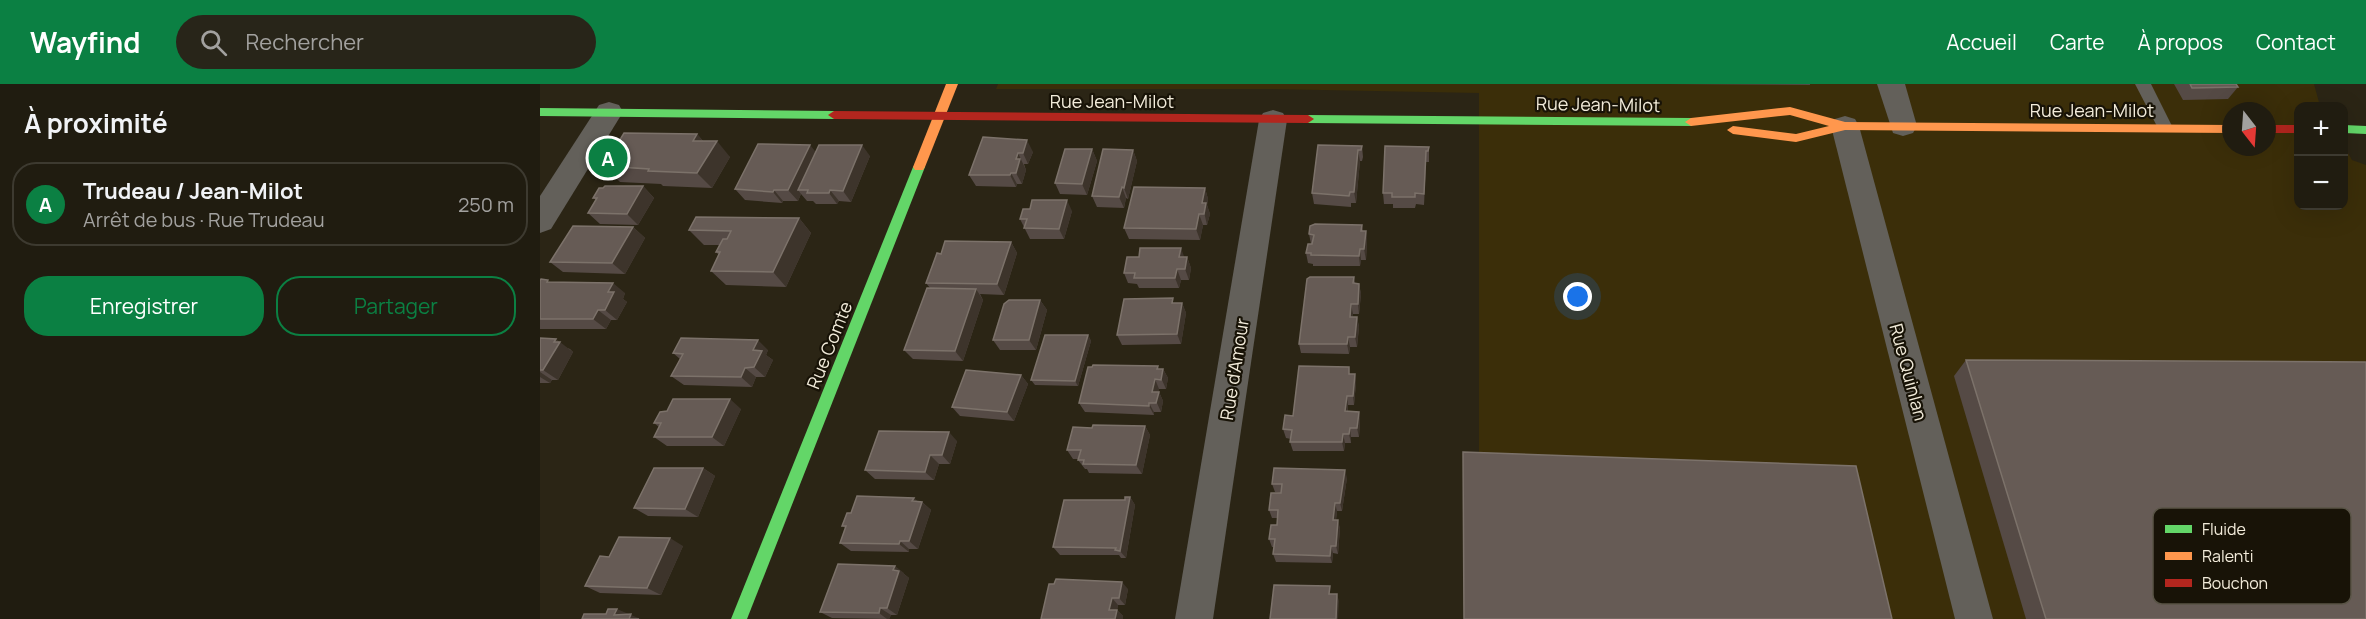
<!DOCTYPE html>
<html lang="fr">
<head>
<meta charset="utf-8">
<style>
	:root { --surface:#201c10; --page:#282519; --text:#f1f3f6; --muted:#a2a19f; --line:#3d3a30; --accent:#0b8043 }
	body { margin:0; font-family:Manrope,sans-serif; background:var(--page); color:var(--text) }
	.controls { position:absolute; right:18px; top:18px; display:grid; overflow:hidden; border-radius:12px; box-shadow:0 6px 24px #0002 }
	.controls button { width:54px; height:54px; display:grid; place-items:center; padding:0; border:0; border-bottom:2px solid var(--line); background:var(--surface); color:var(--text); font:30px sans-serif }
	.compass { position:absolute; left:1682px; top:18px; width:54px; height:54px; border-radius:50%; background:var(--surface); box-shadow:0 6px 24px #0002; rotate:163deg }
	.you { position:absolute; left:1038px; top:213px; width:21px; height:21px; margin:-15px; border:4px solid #fff; border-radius:50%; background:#1a73e8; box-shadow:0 0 0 9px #1a73e833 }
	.badge { display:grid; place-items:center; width:39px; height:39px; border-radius:50%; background:var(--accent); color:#fff; font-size:20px; font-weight:700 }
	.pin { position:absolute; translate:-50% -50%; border:3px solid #fff; box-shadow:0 2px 6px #0006 }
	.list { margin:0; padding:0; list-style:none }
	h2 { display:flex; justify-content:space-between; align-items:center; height:78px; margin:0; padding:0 24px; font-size:26px }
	h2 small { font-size:20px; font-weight:400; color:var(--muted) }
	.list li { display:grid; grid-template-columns:39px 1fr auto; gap:18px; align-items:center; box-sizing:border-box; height:84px; margin:0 12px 12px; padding:0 12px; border:2px solid var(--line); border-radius:24px }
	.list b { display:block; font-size:22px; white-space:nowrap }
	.list p { margin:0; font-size:20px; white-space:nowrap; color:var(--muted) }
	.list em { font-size:20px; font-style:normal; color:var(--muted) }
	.actions { display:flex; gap:12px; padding:18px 24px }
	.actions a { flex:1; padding:14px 0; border:2px solid var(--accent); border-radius:24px; text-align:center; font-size:21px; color:var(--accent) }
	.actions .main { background:var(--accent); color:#fff }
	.icon { flex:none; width:33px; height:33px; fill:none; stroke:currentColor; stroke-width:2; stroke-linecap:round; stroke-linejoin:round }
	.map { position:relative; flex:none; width:1826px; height:535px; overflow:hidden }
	header { display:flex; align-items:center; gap:36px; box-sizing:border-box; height:84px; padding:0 30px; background:var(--accent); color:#fff }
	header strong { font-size:28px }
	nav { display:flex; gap:33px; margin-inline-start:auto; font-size:21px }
	.search { width:420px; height:54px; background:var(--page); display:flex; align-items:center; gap:15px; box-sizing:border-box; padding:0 21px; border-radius:33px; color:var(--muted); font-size:22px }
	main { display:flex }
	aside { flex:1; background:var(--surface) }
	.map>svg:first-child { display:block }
	.built { fill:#3b2e09; fill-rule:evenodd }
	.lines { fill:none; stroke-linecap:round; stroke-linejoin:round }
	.lane { fill:#63605a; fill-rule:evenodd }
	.street { fill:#63605a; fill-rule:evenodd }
	.fast { fill:#63d668; fill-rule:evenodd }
	.slow { fill:#ff974d; fill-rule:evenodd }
	.jam { fill:#b3261e; fill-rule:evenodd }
	.wall { fill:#554a45 }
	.shaded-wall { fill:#3d342b }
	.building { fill:#665b55; stroke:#7c726a; stroke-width:1.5 }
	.labels { text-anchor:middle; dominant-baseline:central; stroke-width:4.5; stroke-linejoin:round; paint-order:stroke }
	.street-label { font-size:18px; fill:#f2ebda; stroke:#181307 }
	.key { fill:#181307; stroke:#595446; stroke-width:1.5 }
	.key-label { font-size:16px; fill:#f2ebda }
</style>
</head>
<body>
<header>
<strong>Wayfind</strong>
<div class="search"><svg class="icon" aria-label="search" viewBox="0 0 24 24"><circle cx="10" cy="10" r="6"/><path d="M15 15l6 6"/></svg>Rechercher</div>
<nav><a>Accueil</a><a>Carte</a><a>À propos</a><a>Contact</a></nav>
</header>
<main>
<aside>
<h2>À proximité<small></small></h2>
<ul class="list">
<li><span class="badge">A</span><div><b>Trudeau / Jean-Milot</b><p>Arrêt de bus · Rue Trudeau</p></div><em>250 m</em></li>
</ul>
<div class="actions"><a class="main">Enregistrer</a><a>Partager</a></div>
</aside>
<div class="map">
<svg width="1826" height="535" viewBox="0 0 1826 535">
	<rect width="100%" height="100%" fill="#2b2515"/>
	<path class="built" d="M458 0H1774L1780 22H1758V122H1804V62L1812 76 1826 81V535H939V9L726 5H456ZM1691 27H1727V63H1691Z"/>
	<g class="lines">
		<polygon class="lane" points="1595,0 1611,0 1633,44 1630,48 1620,48"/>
		<g class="street">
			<polygon points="1337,0 1365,0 1377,42 1373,49 1363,52 1353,49"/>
			<polygon points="69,18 79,21 83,28 11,145 0,149 0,112 59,21"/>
			<polygon points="733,26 743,29 747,36 673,535 635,535 719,36 723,29"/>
			<polygon points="1305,32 1315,35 1319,42 1453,535 1415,535 1291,42 1295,35"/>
		</g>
		<g class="fast">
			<polygon points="0,24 294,27 300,31 294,35 0,32"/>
			<polygon points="768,31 1151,34 1157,38 1151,42 768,39 762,35"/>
			<polygon points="1804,41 1826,42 1826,50 1804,49"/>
			<polygon points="379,79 385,83 207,535 191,535 373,83"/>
		</g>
		<g class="slow">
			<polygon points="406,0 418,0 385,83 383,86 375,86 373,83"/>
			<polygon points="1250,23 1305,38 1691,41 1691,49 1305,46 1256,58 1193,50 1187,46 1193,42 1256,50 1289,42 1250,31 1151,42 1145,38 1151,34"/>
		</g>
		<g class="jam">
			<polygon points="294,27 768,31 774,35 768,39 294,35 288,31"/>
			<rect x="1727" y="41" width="31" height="8"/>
		</g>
	</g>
	<g class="wall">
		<polygon points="1126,0 1270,0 1270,1"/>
		<polygon points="1634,0 1696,0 1698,3 1688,15 1643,16"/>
		<polygon points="157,50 163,57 190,73 172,104 123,102 121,100 80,98 64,82"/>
		<polygon points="443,53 493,68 488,80 484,80 486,86 482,100 477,100 476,103 436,102 429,91"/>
		<polygon points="822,62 823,73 822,77 820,77 816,119 811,119 811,123 774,120 772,109"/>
		<polygon points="889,63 889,78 886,78 884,121 876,120 875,124 853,124 853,120 844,120 843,109"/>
		<polygon points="552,65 557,77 547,111 520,110 515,99"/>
		<polygon points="593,66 597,77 588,115 586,114 584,124 557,123 552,112"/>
		<polygon points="276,68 330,72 311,118 299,117 297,120 276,120 273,117 267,117 261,110 258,117 243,117 242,119 205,116 195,105"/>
		<polygon points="103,102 114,114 98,141 60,140 48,129 56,116 53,114 63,104"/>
		<polygon points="665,104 668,115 667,121 670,130 667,141 663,141 660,156 589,155 584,144"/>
		<polygon points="532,127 524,155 490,155 480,135"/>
		<polygon points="259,134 271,149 246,203 186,201 171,187 179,171 176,168 179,161 164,161 149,146"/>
		<polygon points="822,141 823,147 826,147 827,157 826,176 821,176 820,182 773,182 773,180 768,179 766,169 771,160 769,150"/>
		<polygon points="93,143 105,154 85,190 23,188 10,178"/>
		<polygon points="471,158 477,169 464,211 440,210 443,216 423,277 373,275 364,266 390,204 386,199 401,170"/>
		<polygon points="599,173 647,173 651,184 649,196 641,196 639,204 599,204 597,200 588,199 584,189"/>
		<polygon points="814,193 815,199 819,200 821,210 819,230 813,230 812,233 817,233 819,243 817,263 810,263 809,270 761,269 759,260"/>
		<polygon points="0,197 11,198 85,209 83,215 87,218 77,236 71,236 66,245 0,245"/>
		<polygon points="500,216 507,226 496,266 460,266 453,256"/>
		<polygon points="635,219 642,219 646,229 641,260 582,261 577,251"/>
		<polygon points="548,251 551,257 538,302 495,301 491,296"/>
		<polygon points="0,254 30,265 33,268 18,296 12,296 10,299 0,299"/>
		<polygon points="228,266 226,271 233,276 225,293 216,293 212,303 144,301 131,292 140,275 133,269"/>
		<polygon points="1426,276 1826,535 1486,535 1414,292"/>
		<polygon points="619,285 623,285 628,294 626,305 619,305 619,308 623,317 621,328 614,328 614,331 545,328 539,319"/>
		<polygon points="810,290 815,290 816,299 814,321 808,321 808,328 819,328 820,337 819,353 811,353 811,359 805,359 804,367 753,367 750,358 751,355 746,354 743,345 753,332"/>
		<polygon points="481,291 488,300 474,337 420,332 412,323"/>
		<polygon points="201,325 184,362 127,362 114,353 119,343 114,339"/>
		<polygon points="605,342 610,351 602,390 549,389 547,385 545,385 538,376 539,375 533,375 527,366 552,344"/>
		<polygon points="417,357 410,380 399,380 394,396 335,395 325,386"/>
		<polygon points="163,384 175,392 158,433 108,432 94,424"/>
		<polygon points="807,394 802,427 797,427 796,436 800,444 798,470 793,469 792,479 736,478 733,470 734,463 732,463 729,455 737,441 737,434 732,434 729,426 741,409 735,408 732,400"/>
		<polygon points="590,413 595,421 586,474 581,474 579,471 520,471 513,463"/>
		<polygon points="378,418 382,418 391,426 378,465 369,465 369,468 311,467 300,459 306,444 302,442 311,429"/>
		<polygon points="143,462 121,511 60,509 45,502 69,473"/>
		<polygon points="364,489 364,490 369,494 357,531 351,531 349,535 292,534 280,528"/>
		<polygon points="588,505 585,521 578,521 577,526 583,532 501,535"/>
	</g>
	<g class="shaded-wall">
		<polygon points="157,50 171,66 153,57"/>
		<polygon points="487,56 493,68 488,80 483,69"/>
		<polygon points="177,57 190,73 172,104 157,89"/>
		<polygon points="270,61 279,72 258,106 261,110 258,117 248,106"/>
		<polygon points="322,61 330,72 311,118 303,107"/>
		<polygon points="552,65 557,77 547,111 542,100"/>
		<polygon points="593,66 597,77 588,115 584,104"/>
		<polygon points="818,66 820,77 816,119 814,108"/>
		<polygon points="886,67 886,78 884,121 884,110"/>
		<polygon points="478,69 486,86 482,100 476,89 476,75"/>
		<polygon points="471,89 477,100 476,103 470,91"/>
		<polygon points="103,102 114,114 98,141 87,130"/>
		<polygon points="582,103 586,114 584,124 579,113"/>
		<polygon points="665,104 668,115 667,121 670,130 667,141 662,119"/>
		<polygon points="234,106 243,117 242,119 233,108"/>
		<polygon points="290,106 299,117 297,120 289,109"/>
		<polygon points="527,116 532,127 524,155 519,145"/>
		<polygon points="659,130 663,141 660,156 656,145"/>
		<polygon points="259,134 271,149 246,203 233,188"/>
		<polygon points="93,143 105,154 85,190 72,179"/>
		<polygon points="826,147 827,157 826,176 824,165"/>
		<polygon points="471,158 477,169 464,211 457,200"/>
		<polygon points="641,164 645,175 639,173"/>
		<polygon points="820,165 821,176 820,182 819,172"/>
		<polygon points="647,173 651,184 649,196 645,185"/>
		<polygon points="637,185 641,196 639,204 635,194"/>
		<polygon points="73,199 85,209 83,215 87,218 77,236 65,226 68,208"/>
		<polygon points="819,200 821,210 819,230 818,220"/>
		<polygon points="436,205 443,216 423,277 415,267"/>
		<polygon points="500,216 507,226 496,266 489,256"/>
		<polygon points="642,219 646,229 641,260 637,250"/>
		<polygon points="811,220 813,230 812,243 810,233"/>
		<polygon points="58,226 71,236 66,245 53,235"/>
		<polygon points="817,233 819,243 817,263 815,253"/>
		<polygon points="548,251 551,257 538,302 535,297"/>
		<polygon points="808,253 810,263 809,270 807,260"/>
		<polygon points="16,255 33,268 18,296 3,286"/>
		<polygon points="218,256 228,266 226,271 233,276 225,293 214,283 213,266"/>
		<polygon points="618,282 622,291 623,285 628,294 626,305 617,285"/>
		<polygon points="205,284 216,293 212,303 201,293"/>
		<polygon points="0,288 12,296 10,299 0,293"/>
		<polygon points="815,290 816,299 814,321 813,312"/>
		<polygon points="481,291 488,300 474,337 467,328"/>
		<polygon points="615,295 619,305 619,308 623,317 621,328 612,308"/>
		<polygon points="807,312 808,321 807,337 805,327"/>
		<polygon points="190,315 201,325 184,362 172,353"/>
		<polygon points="609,319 614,328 614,331 609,322"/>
		<polygon points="819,328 820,337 819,353 817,344"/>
		<polygon points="605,342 610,351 602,390 596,381"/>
		<polygon points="810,344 811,353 811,359 809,350"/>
		<polygon points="409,348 417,357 410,380 402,371"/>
		<polygon points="803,350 805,359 804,367 802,358"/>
		<polygon points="390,371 399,380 394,396 385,388"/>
		<polygon points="163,384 175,392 158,433 145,425"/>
		<polygon points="805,386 807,394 802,427 800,419"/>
		<polygon points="590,413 595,421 586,474 580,467"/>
		<polygon points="374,414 381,420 382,418 391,426 378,465 369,457 372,417"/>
		<polygon points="795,419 797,427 795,444 793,436"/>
		<polygon points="798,436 800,444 798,470 796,462"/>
		<polygon points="130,454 143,462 121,511 107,504"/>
		<polygon points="360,457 369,465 369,468 359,460"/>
		<polygon points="791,462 793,469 792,479 790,472"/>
		<polygon points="355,482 364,489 364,490 369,494 357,531 347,524 353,486"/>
		<polygon points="582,498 588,505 585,521 579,514"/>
		<polygon points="797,510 799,517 798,535 796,535"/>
		<polygon points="572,514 578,521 576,532 569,526"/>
		<polygon points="340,524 351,531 349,535 347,535 339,529"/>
		<polygon points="77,525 91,531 101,535 84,535 74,531"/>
		<polygon points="577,526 583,532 583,535 575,535"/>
	</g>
	<g class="building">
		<polygon points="1650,0 1696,0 1698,3 1652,4"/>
		<polygon points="84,49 157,50 153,57 177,57 157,89 108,87 109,85 64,82"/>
		<polygon points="443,53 487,56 483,69 478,69 476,75 480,75 476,89 471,89 470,91 429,91"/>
		<polygon points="218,60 270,61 248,106 234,106 233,108 195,105"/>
		<polygon points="279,61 322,61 303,107 290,106 289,109 267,109 268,106 258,106"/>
		<polygon points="778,61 822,62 821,66 818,66 814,108 810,108 809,112 772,109"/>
		<polygon points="845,62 889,63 888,67 886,67 884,110 875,109 875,113 852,113 852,109 843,109"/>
		<polygon points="525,65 552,65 542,100 515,99"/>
		<polygon points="563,65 593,66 584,104 582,103 579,113 552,112"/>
		<polygon points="65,102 103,102 87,130 48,129 57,114 53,114 59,104 63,104"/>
		<polygon points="594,103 665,104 662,119 666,119 664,130 659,130 656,145 584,144"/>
		<polygon points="492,116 527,116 519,145 484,144 487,135 480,135 483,125 490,125"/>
		<polygon points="156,133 259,134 233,188 171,187 180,168 176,168 183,155 187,155 191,147 149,146"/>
		<polygon points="775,140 822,141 821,147 826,147 824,165 820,165 819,172 771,171 771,169 766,169 768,160 772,160 774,151 769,150 770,142"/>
		<polygon points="33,142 93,143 72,179 10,178"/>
		<polygon points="405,157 471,158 457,200 386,199 397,169 401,170"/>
		<polygon points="600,164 641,164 639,173 647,173 645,185 637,185 635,194 594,194 595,189 584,189 587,173 599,173"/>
		<polygon points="770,193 814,193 813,199 819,200 818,220 811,220 810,233 817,233 815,253 808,253 807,260 759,260 767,195"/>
		<polygon points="1,195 8,196 7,198 73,199 68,208 74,208 65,226 58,226 53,235 0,235 0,197"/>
		<polygon points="387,204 436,205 415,267 364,266"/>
		<polygon points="633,214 632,219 642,219 637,250 577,251 584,215"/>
		<polygon points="469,216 500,216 489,256 453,256 464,220"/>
		<polygon points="505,251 548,251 535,297 491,296"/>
		<polygon points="0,254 16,255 14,258 20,258 3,286 0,286"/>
		<polygon points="141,254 218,256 213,266 222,267 214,283 205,284 201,293 131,292 143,270 133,269"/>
		<polygon points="1426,276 1826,278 1826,535 1506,535"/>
		<polygon points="553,281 618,282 617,285 623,285 621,296 615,295 612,308 619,308 616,319 609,319 609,322 539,319 548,283 552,283"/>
		<polygon points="759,282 809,283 809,290 815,290 813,312 807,312 805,327 819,328 817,344 810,344 809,350 803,350 802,358 750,358 752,346 743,345 745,331 753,332"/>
		<polygon points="426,286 481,291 467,328 412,323"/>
		<polygon points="133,315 190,315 172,353 114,353 121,339 114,339 120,328 127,327"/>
		<polygon points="553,341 605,342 596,381 543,380 544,376 538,376 541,366 527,366 533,343 552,344"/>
		<polygon points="339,347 409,348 402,371 390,371 385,388 325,386"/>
		<polygon points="923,368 1316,382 1352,535 924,535"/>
		<polygon points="114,384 163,384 145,425 94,424"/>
		<polygon points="734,384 805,386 800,419 795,419 793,436 798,436 796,462 791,462 790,472 733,470 735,455 729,455 731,441 737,441 738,426 729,426 731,409 741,409 742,400 732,400"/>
		<polygon points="317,412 374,414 372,417 382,418 369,457 360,457 359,460 300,459 306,442 302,442 307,429 311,429"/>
		<polygon points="585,413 590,413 580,467 575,466 576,464 513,463 524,416 585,416"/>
		<polygon points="79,453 130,454 107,504 45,502 60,472 69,473"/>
		<polygon points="298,480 355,482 353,486 359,487 347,524 340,524 339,529 280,528"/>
		<polygon points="516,495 582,498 579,514 572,514 569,526 577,526 575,535 501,535 509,500 514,500"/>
		<polygon points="734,501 790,502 789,510 797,510 796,535 730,535"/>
		<polygon points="68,525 77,525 74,531 91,530 89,535 99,535 42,535 44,530 66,530"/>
	</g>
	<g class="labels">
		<g class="street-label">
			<text x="572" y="17">Rue Jean-Milot</text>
			<text transform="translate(1058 20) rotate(1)">Rue Jean-Milot</text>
			<text x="1552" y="26">Rue Jean-Milot</text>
			<text transform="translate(289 261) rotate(-68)">Rue Comte</text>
			<text transform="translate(694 285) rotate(-81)">Rue d'Amour</text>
			<text transform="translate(1369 288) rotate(75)">Rue Quinlan</text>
		</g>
	</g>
	<rect x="1613" y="424" width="198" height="96" rx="9" class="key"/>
	<rect x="1625" y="441" width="27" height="8" fill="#63d668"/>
	<rect x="1625" y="468" width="27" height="8" fill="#ff974d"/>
	<rect x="1625" y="495" width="27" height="8" fill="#b3261e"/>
	<g class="key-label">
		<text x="1662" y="451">Fluide</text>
		<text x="1662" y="478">Ralenti</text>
		<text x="1662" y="505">Bouchon</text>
	</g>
</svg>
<div class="controls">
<button>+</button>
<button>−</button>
</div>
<svg class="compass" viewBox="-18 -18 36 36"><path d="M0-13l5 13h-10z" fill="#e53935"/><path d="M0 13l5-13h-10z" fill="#a2a19f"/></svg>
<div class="you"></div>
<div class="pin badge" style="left:68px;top:74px">A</div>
</div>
</main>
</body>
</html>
